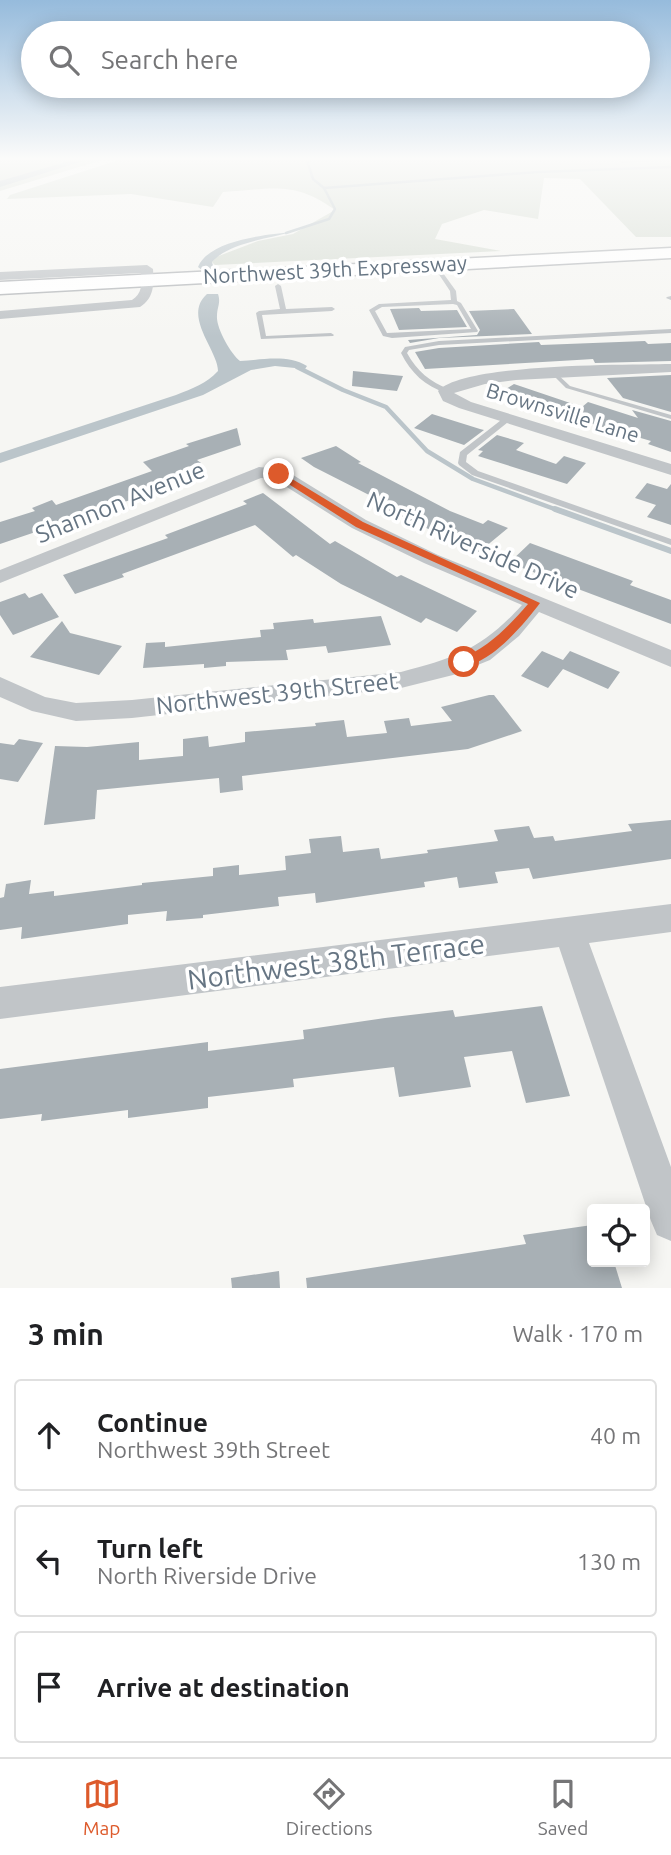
<!DOCTYPE html>
<html lang="en">
<head>
<meta charset="utf-8">
<style>
	:root { --surface:#fff; --page:#f2f2f2; --text:#202124; --muted:#757577; --line:#e0e0e0; --accent:#dd5a2b }
	body { margin:0; font-family:Ubuntu,sans-serif; background:var(--page); color:var(--text) }
	.controls { position:absolute; right:21px; bottom:21px; display:grid; overflow:hidden; border-radius:7px; box-shadow:0 4px 18px #0003 }
	.controls button { width:63px; height:63px; display:grid; place-items:center; padding:0; border:0; border-bottom:2px solid var(--line); background:var(--surface); color:var(--text); font:35px sans-serif }
	.stop { position:absolute; width:21px; height:21px; margin:-16px; border:5px solid #dd5a2b; border-radius:50%; background:#fff }
	.stop.end { background:#dd5a2b; border-color:#fff; box-shadow:0 2px 7px #0008 }
	.list { margin:0; padding:0; list-style:none }
	h2 { display:flex; justify-content:space-between; align-items:center; height:91px; margin:0; padding:0 28px; font-size:30px }
	h2 small { font-size:23px; font-weight:400; color:var(--muted) }
	.list li { display:grid; grid-template-columns:46px 1fr auto; gap:21px; align-items:center; box-sizing:border-box; height:112px; margin:0 14px 14px; padding:0 14px; border:2px solid var(--line); border-radius:7px }
	.list b { display:block; font-size:26px; white-space:nowrap }
	.list p { margin:0; font-size:23px; white-space:nowrap; color:var(--muted) }
	.list em { font-size:23px; font-style:normal; color:var(--muted) }
	.icon { flex:none; width:38px; height:38px; fill:none; stroke:currentColor; stroke-width:2; stroke-linecap:round; stroke-linejoin:round }
	.map { position:relative; flex:none; width:671px; height:1288px; overflow:hidden }
	.search { position:absolute; background:var(--surface); box-shadow:0 4px 18px #0003; left:21px; right:21px; top:21px; height:77px; display:flex; align-items:center; gap:18px; box-sizing:border-box; padding:0 24px; border-radius:38px; color:var(--muted); font-size:26px }
	.sheet { height:469px; background:var(--surface) }
	nav { display:flex; justify-content:space-around; align-items:center; box-sizing:border-box; height:98px; border-top:2px solid var(--line); background:var(--surface); font-size:19px; color:var(--muted) }
	nav a { display:grid; justify-items:center; gap:4px }
	nav .on { color:var(--accent) }
	.map>svg:first-child { display:block }
	.green { fill:#d7ddd4 }
	.water { fill:#bbc5ca }
	.lines { fill:none; stroke-linecap:round; stroke-linejoin:round }
	.stream-far2 { stroke:#bbc5ca; stroke-width:2.5 }
	.stream-far1 { stroke:#bbc5ca; stroke-width:4.5 }
	.stream { stroke:#bbc5ca; stroke-width:6 }
	.canal { fill:#bbc5ca; fill-rule:evenodd }
	.building { fill:#a8b0b5 }
	.trunk-casing { stroke:#b6b9bc; stroke-width:3 }
	.service { fill:#c1c5c8; fill-rule:evenodd }
	.minor { fill:#c1c5c8; fill-rule:evenodd }
	.trunk { fill:#fff; fill-rule:evenodd }
	.route { fill:#dd5a2b }
	.labels { text-anchor:middle; dominant-baseline:central; stroke-width:7; stroke-linejoin:round; paint-order:stroke }
	.far-street-label { font-size:21px; fill:#667583; stroke:#fff }
	.street-label { font-size:24px; fill:#667583; stroke:#fff }
	.near-street-label { font-size:28px; fill:#667583; stroke:#fff }
</style>
</head>
<body>
<div class="map">
<svg width="671" height="1288" viewBox="0 0 671 1288">
	<rect width="100%" height="100%" fill="#f6f6f3"/>
	<g class="green">
		<polygon points="0,157 112,157 0,191"/>
		<path d="M128 157H671V237H636L580 179 544 178 538 219 484 210 442 224 435 239 501 251 215 265 212 262 216 257 258 241 293 234 335 210C295 180 271 189 223 192L213 207 131 194 7 199 10 195Z"/>
	</g>
	<g class="water">
		<path d="M291 232C267 239 229 243 212 262L214 269 202 270 198 267C209 240 265 235 291 232Z"/>
		<path d="M207 294H218C221 303 217 307 217 316 216 328 231 354 240 361 262 360 287 354 307 366L305 369 275 366 251 370 203 395 0 463V453L176 395C193 388 206 384 218 371 218 350 182 316 207 294Z"/>
	</g>
	<g class="lines">
		<g class="stream-far2">
			<polyline points="324,188 538,172 671,167"/>
			<polyline points="286,233 329,219 335,209 324,188 313,179 306,157"/>
		</g>
		<polyline class="stream-far1" points="297,367 343,390 386,407 427,451 473,479 560,511"/>
		<polyline class="stream" points="555,509 671,551"/>
		<polygon class="canal" points="83,157 96,157 0,187 0,181"/>
	</g>
	<g class="building">
		<polygon points="419,308 421,311 457,310 467,327 399,330 390,309"/>
		<polygon points="514,309 532,334 439,338 410,343 408,340 477,335 480,330 469,311"/>
		<polygon points="645,341 648,344 671,343 671,361 595,363 593,359 577,360 425,369 415,352 439,348 539,342 541,345"/>
		<polygon points="353,371 403,376 397,391 352,386"/>
		<polygon points="671,375 671,412 623,398 607,378"/>
		<polygon points="514,384 582,407 588,402 638,418 632,410 671,421 671,452 648,444 651,441 589,423 584,426 493,397"/>
		<polygon points="432,414 480,429 484,430 464,445 414,428"/>
		<polygon points="237,428 241,445 197,460 201,463 187,467 190,474 140,491 145,495 0,544 0,522 35,511 32,508 52,500 56,505 152,471 143,462 189,446 186,444"/>
		<polygon points="497,435 524,443 516,450 556,464 564,456 586,463 567,484 478,456 483,451 478,450"/>
		<polygon points="336,446 361,462 358,463 450,511 483,524 488,520 508,528 479,552 391,512 371,500 375,498 314,467 301,458"/>
		<polygon points="647,483 667,489 671,484 671,525 647,517 656,505 635,498"/>
		<polygon points="263,493 330,544 335,541 397,577 401,575 477,611 457,632 426,618 421,623 341,584 296,555 293,557 255,525 122,574 124,577 75,594 63,575 168,538 165,535 247,504 243,501"/>
		<polygon points="530,543 633,581 630,585 671,600 671,624 509,563"/>
		<polygon points="25,593 29,598 42,593 59,617 13,635 0,615 0,602"/>
		<polygon points="381,616 391,645 328,653 326,646 286,650 288,660 226,662 226,666 204,668 204,664 143,668 146,643 165,642 165,647 261,637 260,630 274,629 273,623 313,619 314,623"/>
		<polygon points="62,621 70,633 122,646 99,675 30,657"/>
		<polygon points="542,651 563,660 570,651 620,672 608,689 563,669 548,688 521,676"/>
		<polygon points="489,695 494,695 522,731 468,749 242,776 243,790 220,793 219,778 97,790 95,819 44,825 55,746 87,747 139,742 139,760 183,756 183,739 208,736 209,747 245,742 245,732 316,726 315,723 344,720 347,737 387,733 384,721 409,718 411,726 452,721 441,707"/>
		<polygon points="19,739 43,743 18,782 0,779 0,743 14,745"/>
		<polygon points="671,820 671,859 533,879 529,868 495,872 498,883 459,888 457,877 424,882 425,887 316,903 315,893 278,897 279,906 203,915 203,918 166,921 167,911 128,915 128,924 21,939 22,927 0,930 0,898 4,897 6,884 31,880 29,894 54,891 54,896 142,885 142,883 213,876 213,868 239,865 239,875 286,870 285,856 311,853 309,839 341,836 343,852 379,848 381,859 428,853 427,850 498,841 494,830 529,826 534,838 553,836 555,841 632,831 628,824"/>
		<polygon points="542,1006 570,1096 526,1103 512,1051 464,1057 471,1087 399,1097 394,1067 293,1079 294,1087 208,1097 208,1108 128,1118 128,1110 41,1121 42,1114 0,1119 0,1069 208,1042 208,1051 304,1039 303,1030 385,1018 453,1010 455,1017"/>
		<polygon points="592,1225 592,1262 614,1262 622,1288 307,1288 306,1278 526,1244 523,1235"/>
		<polygon points="279,1271 280,1288 232,1288 231,1278"/>
	</g>
	<g class="lines">
		<defs>
			<polygon id="trunk" points="671,248 671,258 0,294 0,282"/>
		</defs>
		<use href="#trunk" class="trunk-casing"/>
		<g class="service">
			<path d="M435 262 456 291 457 301 461 303 478 331 477 332 392 338 383 336 369 310 379 304 451 300 450 291 432 264ZM453 304 457 305 471 329 387 333 375 311 382 307Z"/>
			<polygon points="278,284 281,286 286,309 332,307 335,309 332,311 262,315 266,336 331,333 334,335 333,336 261,339 256,313 259,311 280,309 275,286"/>
			<polygon points="671,296 671,300 666,298 667,297"/>
			<path d="M671 329V333L439 345 409 350 407 353C417 371 430 382 449 389V393H446C425 386 411 373 401 353L405 347 439 341Z"/>
			<polygon points="555,372 570,386 671,415 671,419 566,388 552,374"/>
			<polygon points="505,417 512,419 467,455 466,462 478,471 671,539 671,545 472,475 459,465 458,463 460,452"/>
		</g>
		<g class="minor">
			<polygon points="614,157 671,157 671,160 621,163"/>
			<path d="M147 265 153 269C154 285 154 298 140 307L0 319V311L132 300C142 294 142 284 141 273L0 280V272Z"/>
			<path d="M671 364V372L516 380 485 384 454 393 471 402 671 464V475L459 408 443 401 438 391C464 363 628 365 671 364Z"/>
			<path d="M259 467 285 470 366 520 438 555 671 650V667L539 612 519 636 490 660 453 675 401 688 132 718 76 721 32 711 0 697V677L45 697 76 703 132 700 401 672C456 658 483 648 522 605L424 563 352 528 274 479 261 478 0 583V570Z"/>
			<polygon points="671,904 671,932 589,943 671,1167 671,1241 657,1235 651,1221 559,947 0,1019 0,987"/>
		</g>
		<use href="#trunk" class="trunk"/>
	</g>
	<linearGradient id="sky" x2="0" y2="1"><stop stop-color="#96bbdc"/><stop offset="0.47" stop-color="#fbfbfa"/><stop offset="1" stop-color="#fbfbfa" stop-opacity="0"/></linearGradient>
	<rect width="671" height="337" fill="url(#sky)"/>
	<path class="route" d="M279 471 363 522 540 603C525 623 487 669 460 665V659C489 647 508 627 528 604L356 527 276 476 275 474Z"/>
	<g class="labels">
		<g class="far-street-label">
			<text transform="translate(335 269) rotate(-3)">Northwest 39th Expressway</text>
			<text transform="translate(563 412) rotate(17)">Brownsville Lane</text>
		</g>
		<g class="street-label">
			<text transform="translate(120 502) rotate(-22)">Shannon Avenue</text>
			<text transform="translate(473 545) rotate(24)">North Riverside Drive</text>
			<text transform="translate(277 693) rotate(-6)">Northwest 39th Street</text>
		</g>
		<g class="near-street-label">
			<text transform="translate(336 961) rotate(-7)">Northwest 38th Terrace</text>
		</g>
	</g>
</svg>
<div class="controls">
<button><svg class="icon" aria-label="locate" viewBox="0 0 24 24"><circle cx="12" cy="12" r="6"/><path d="M12 2v4M12 18v4M2 12h4M18 12h4"/></svg></button>
</div>
<div class="stop" style="left:464px;top:662px"></div>
<div class="stop end" style="left:279px;top:474px"></div>
<div class="search"><svg class="icon" aria-label="search" viewBox="0 0 24 24"><circle cx="10" cy="10" r="6"/><path d="M15 15l6 6"/></svg>Search here</div>
</div>
<section class="sheet">
<h2>3 min<small>Walk · 170 m</small></h2>
<ul class="list">
<li><svg class="icon" aria-label="ahead" viewBox="0 0 24 24"><path d="M12 20V5M6 11l6-6 6 6"/></svg><div><b>Continue</b><p>Northwest 39th Street</p></div><em>40 m</em></li>
<li><svg class="icon" aria-label="left" viewBox="0 0 24 24"><path d="M17 20v-9H6M10 6l-5 5 5 5"/></svg><div><b>Turn left</b><p>North Riverside Drive</p></div><em>130 m</em></li>
<li><svg class="icon" aria-label="arrive" viewBox="0 0 24 24"><path d="M6 21V4h12l-3 4 3 4H6"/></svg><div><b>Arrive at destination</b></div></li>
</ul>
</section>
<nav>
<a class="on"><svg class="icon" aria-label="map" viewBox="0 0 24 24"><path d="M3 6l6-2 6 2 6-2v14l-6 2-6-2-6 2zM9 4v14M15 6v14"/></svg>Map</a>
<a><svg class="icon" aria-label="directions" viewBox="0 0 24 24"><path d="M12 3l9 9-9 9-9-9zM9 14v-3h6M13 9l2 2-2 2"/></svg>Directions</a>
<a><svg class="icon" aria-label="saved" viewBox="0 0 24 24"><path d="M7 4h10v16l-5-4-5 4z"/></svg>Saved</a>
</nav>
</body>
</html>
